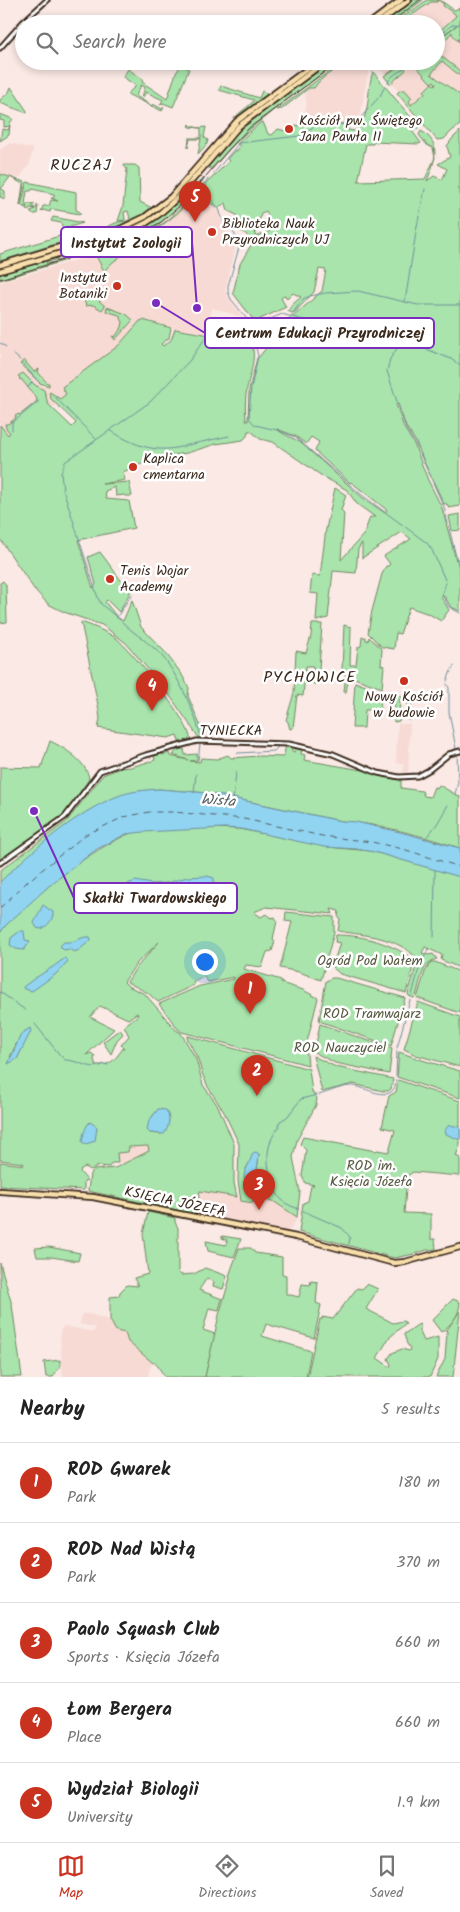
<!DOCTYPE html>
<html lang="en">
<head>
<meta charset="utf-8">
<style>
	:root { --surface:#fff; --page:#f2f2f2; --text:#222; --muted:#767676; --line:#e0e0e0; --accent:#c8321e }
	body { margin:0; font-family:Kalam,sans-serif; background:var(--page); color:var(--text) }
	.you { position:absolute; left:204px; top:961px; width:18px; height:18px; margin:-12px; border:4px solid #fff; border-radius:50%; background:#1a73e8; box-shadow:0 0 0 8px #1a73e833 }
	.badge { display:grid; place-items:center; width:32px; height:32px; border-radius:50%; background:var(--accent); color:#fff; font-size:16px; font-weight:700 }
	.pin { position:absolute; translate:-50% -41px; filter:drop-shadow(0 1px 2px #0008) }
	.pin::after { content:''; position:absolute; top:26px; width:18px; height:15px; background:inherit; clip-path:polygon(0 0,100% 0,50% 100%) }
	.list { margin:0; padding:0; list-style:none }
	h2 { display:flex; justify-content:space-between; align-items:center; height:65px; margin:0; padding:0 20px; font-size:21px }
	h2 small { font-size:16px; font-weight:400; color:var(--muted) }
	.list li { display:grid; grid-template-columns:32px 1fr auto; gap:15px; align-items:center; box-sizing:border-box; height:80px; padding:0 20px; border-top:1px solid var(--line) }
	.list b { display:block; font-size:19px; white-space:nowrap }
	.list p { margin:0; font-size:16px; white-space:nowrap; color:var(--muted) }
	.list em { font-size:16px; font-style:normal; color:var(--muted) }
	.icon { flex:none; width:28px; height:28px; fill:none; stroke:currentColor; stroke-width:2; stroke-linecap:round; stroke-linejoin:round }
	.map { position:relative; flex:none; width:460px; height:1377px; overflow:hidden }
	.search { position:absolute; background:var(--surface); box-shadow:0 2px 8px #0003; left:15px; right:15px; top:15px; height:55px; display:flex; align-items:center; gap:12px; box-sizing:border-box; padding:0 18px; border-radius:28px; color:var(--muted); font-size:19px }
	.sheet { height:465px; background:var(--surface) }
	nav { display:flex; justify-content:space-around; align-items:center; box-sizing:border-box; height:70px; border-top:1px solid var(--line); background:var(--surface); font-size:14px; color:var(--muted) }
	nav a { display:grid; justify-items:center; gap:2px }
	nav .on { color:var(--accent) }
	.map>svg:first-child { display:block }
	.built { fill:#f7dad3 }
	.green { fill:#a8e4ab; stroke:#728764; fill-rule:evenodd }
	.water { fill:#91d4f2; stroke:#6f909d }
	.lines { fill:none; stroke-linecap:round; stroke-linejoin:round }
	.stream { stroke:#6f909d; stroke-width:1 }
	.ferry { stroke:#555d5e; stroke-width:1; stroke-dasharray:6 5; stroke-linecap:butt }
	.minor-casing { stroke:#3b2a1e; stroke-width:7 }
	.major-casing { stroke:#3b2a1e; stroke-width:8 }
	.minor { stroke:#fff; stroke-width:3 }
	.major { stroke:#f8deab; stroke-width:4.5 }
	.tram { stroke:#3b2a1e; stroke-width:1 }
	.poi-dot { fill:#c8321e; stroke:#fff; stroke-width:2 }
	.labels { text-anchor:middle; dominant-baseline:central; stroke-width:5; stroke-linejoin:round; paint-order:stroke }
	.poi-label { font-size:14px; fill:#3b2a1e; stroke:#fff; text-anchor:start }
	.street-label { font-size:14px; fill:#3b2a1e; stroke:#fff }
	.park-label { font-size:14px; fill:#565841; stroke:#fff }
	.water-label { font-size:15px; font-style:italic; fill:#555d5e; stroke:#fff }
	.quarter-label { font-size:16px; letter-spacing:1px; fill:#3b2a1e; stroke:#fff }
	.leader { fill:none; stroke:#7b2cbf; stroke-width:2 }
	.callout-dot { fill:#7b2cbf; stroke:#fff; stroke-width:2 }
	.callout { fill:#fff; stroke:#7b2cbf; stroke-width:2 }
	.callout-label { font-size:15px; text-anchor:middle; font-weight:bold; fill:#3b2a1e }
</style>
</head>
<body>
<div class="map">
<svg width="460" height="1377" viewBox="0 0 460 1377">
	<rect width="100%" height="100%" fill="#fae9e5"/>
	<filter id="ink" filterUnits="userSpaceOnUse"><feTurbulence type="fractalNoise" baseFrequency=".02" numOctaves="2"/><feDisplacementMap in="SourceGraphic" scale="10" xChannelSelector="R" yChannelSelector="G"/><feConvolveMatrix kernelMatrix="1 2 1 2 8 2 1 2 1" color-interpolation-filters="sRGB"/></filter>
	<g filter="url(#ink)">
		<g class="built">
			<polygon points="431,0 439,0 460,15 460,95 441,80 413,109 373,61 436,61 436,24 398,24"/>
			<polygon points="343,61 365,61 369,67 360,117 356,122 349,125 303,119 307,104 305,95 310,85"/>
			<polygon points="10,143 33,149 29,165 19,178 0,174 0,150"/>
			<polygon points="203,184 217,207 223,223 237,243 225,291 242,317 212,308 206,333 177,329 149,321 57,405 0,440 0,282 87,257 142,238 165,225 178,213"/>
			<polygon points="398,724 410,724 408,773 403,772 404,765 396,762"/>
			<polygon points="148,1146 149,1151 121,1166 120,1163 118,1163 117,1153 128,1152 128,1147"/>
			<polygon points="200,1191 239,1197 241,1201 253,1203 254,1198 273,1201 297,1217 297,1219 288,1232 196,1214"/>
			<polygon points="82,1314 89,1314 109,1320 116,1331 124,1334 128,1342 153,1364 150,1367 148,1377 63,1377 60,1333 63,1326 94,1332 95,1327 80,1324"/>
		</g>
		<g class="green">
			<polygon points="412,0 423,0 391,24 380,24"/>
			<polygon points="427,0 440,0 454,10 460,8 460,37 458,40 460,43 452,34 452,32 436,51 436,41 457,25 436,40 436,34 456,16 454,13 443,6 444,4 438,0 437,2 431,2 399,24 394,24"/>
			<polygon points="436,52 460,71 460,76 442,61 431,74 460,95 460,125 453,130 444,139 437,140 397,93 401,90 405,90 412,98 409,101 411,105 425,93 424,91 432,83 434,85 436,84 434,81 431,83 415,65 416,63 414,62 408,66 405,61 436,61"/>
			<path d="M331 61H340C295 94 247 126 212 168H208L209 164 217 157 243 125Z"/>
			<path d="M343 61 350 63C336 68 322 76 314 88H309L282 109 277 110Z"/>
			<polygon points="398,61 401,61 406,70 390,84 384,76 401,65"/>
			<polygon points="181,65 189,69 173,107 163,103 160,105 163,100 146,92 143,97 142,97 145,87 141,85 136,96 152,106 153,104 162,109 164,107 162,111 127,94 136,86 123,77 128,69 143,79 142,82 167,99 176,73"/>
			<path d="M373 72 419 127 415 131 413 129 412 131 421 143 419 144 373 142V144H366L358 181 425 179 435 158 433 148 427 145 419 135 421 131C443 143 434 163 427 181L434 176 442 180 447 169 438 164 450 157 447 146 452 139 460 131V187L458 189H460V506L449 508 447 504H444L425 464 416 442 406 427 398 404H396L404 428 414 444 428 480 442 508 456 560 460 558V611L451 607 444 596 441 597 449 610 441 621 429 614 409 607 400 634 396 633 394 649 382 647 368 633 372 611 382 574 386 566H388L390 564 384 556 411 539 402 532 362 558V543L358 549 356 573 333 571 328 618 316 621 318 594 310 593 312 575 320 576 326 529 335 488 346 495 341 510 344 513 341 560 364 534 370 517H375L357 504 347 490 322 476 273 442 260 439 251 431H248L247 436 243 440 216 444 187 453 155 458 123 472 125 480 102 484 129 482 132 496H125L124 495 116 496 115 487 105 491 106 499 129 501 134 528 78 540 93 588 96 584 88 557 100 552 123 583H131V591L119 612 107 600 105 602 117 617 123 621 132 600 141 627 164 651 181 673 189 688 188 696 203 732 204 738H199L168 693 126 643 102 625 64 612 48 604 34 589 0 539V425L8 435 10 433 6 428 5 424H8L16 418 15 416 19 414 20 415 36 402 37 399 22 380 19 379 20 378 18 376 23 373 35 385 44 390 48 404 72 427 76 423 51 399 49 393 50 392 60 399 66 394 62 387 118 346 140 321 143 320 171 328 169 338 161 344 163 346 171 340 175 329 222 337 238 335 249 337C258 354 251 370 247 388 245 398 245 410 246 420L248 421 249 390 257 358 259 357 292 315H295L322 291 326 270 319 269 314 292 295 312 292 313 288 311 292 305 301 297 293 293 287 299 285 295 281 298 286 307 256 321 252 318 233 293 240 264 251 245 250 239 245 233 238 230 237 215 228 211 226 203 217 208 199 194 186 203 203 184 210 180 229 161 227 159 235 150 237 151 240 146 237 144 260 123 263 122 268 134 272 135 278 129 294 133 296 125 303 127 306 120 349 125 348 130 354 131C372 119 366 89 373 72ZM266 211 268 215C263 221 265 225 270 231L255 237 256 229 254 226 257 220 260 219 261 213ZM277 429 295 436 306 444 311 437 319 442 315 451 350 483 351 482 387 510 385 513 363 498 301 443C294 438 283 435 277 429Z"/>
			<path d="M221 86 259 98 262 91 268 94 232 122C236 113 250 107 254 100L219 90Z"/>
			<polygon points="11,87 27,111 27,113 0,103 0,100 9,92"/>
			<polygon points="0,114 13,119 10,123 9,135 0,141 2,129 8,130 10,126 4,127 4,121 0,120"/>
			<polygon points="190,124 191,126 199,128 206,127 204,137 208,140 207,144 198,154 201,139 190,139 188,148 189,138 201,138 201,128 189,127"/>
			<path d="M123 165H135L139 168 140 202 152 208C141 216 117 230 104 228L118 222 127 221 130 219 128 211 124 212 125 220 118 221 123 206 127 169Z"/>
			<polygon points="0,174 25,182 20,206 23,184 10,177 1,189 5,191 5,199 0,197"/>
			<path d="M204 177 205 178C183 203 163 227 131 239 112 247 95 250 76 256V251L89 249 97 244C145 229 165 216 198 178L189 189 191 191Z"/>
			<polygon points="27,182 76,192 76,210 80,212 80,214 51,209 50,212 43,210 41,212 43,206 49,206 51,200 58,201 51,198 54,198 54,194 32,189 31,191 27,191 25,204 35,204 33,204 33,208 37,208 37,204 38,205 37,214 32,214 30,212 35,209 30,208 28,210 26,209 27,206 25,206 25,208 21,205"/>
			<polygon points="185,204 179,212 165,223 113,262 104,271 95,254 149,233 168,220"/>
			<polygon points="53,217 83,223 63,229 61,223 51,221"/>
			<polygon points="81,230 82,236 0,261 0,254 66,234 68,239 70,238 70,234"/>
			<polygon points="63,256 65,256 46,263 47,264 66,259 67,260 0,280 0,272 29,266"/>
			<polygon points="89,292 105,306 102,310 93,305 86,306 83,297"/>
			<polygon points="107,307 126,314 133,320 115,340 112,336 115,337 122,327 123,322 119,315 106,311"/>
			<polygon points="24,360 34,372 39,369 38,372 47,383 49,383 49,386 40,383 20,364"/>
			<polygon points="460,514 460,530 452,531 449,516"/>
			<polygon points="3,581 6,585 7,622 0,623 0,583"/>
			<path d="M81 622C93 626 105 631 116 638 130 649 194 726 190 740L183 742 179 741 177 735 168 738 98 728 100 719 98 705Z"/>
			<polygon points="312,624 322,624 318,684 313,684 313,666 306,666 303,696 297,695 293,728 290,729 288,722 286,720 294,693 296,651 306,653 311,636"/>
			<polygon points="344,625 351,627 350,665 356,665 358,647 361,646 362,637 366,637 366,640 368,641 369,637 382,649 381,665 384,666 382,688 349,676 346,692 344,692 346,670 342,669"/>
			<polygon points="355,682 381,692 380,710 365,710 364,728 352,728"/>
			<polygon points="395,696 412,698 410,720 408,720 408,700 400,699 399,721 394,722"/>
			<path d="M50 741C65 748 87 762 89 779L64 815 0 861V767L41 768Z"/>
			<path d="M286 746 292 747V751L295 752V748L302 749 301 754 305 755 304 760 368 771 401 780V788L422 791 424 796 430 797 434 787 437 788 439 785 460 797V848C422 836 381 824 341 821L208 793 159 789 140 791 117 797 88 811 50 839 0 882V871L2 869 66 822 103 775 120 768 131 767 155 760 154 756 159 753 164 755 169 753 170 756 188 760 173 755 177 750 184 749 185 755 197 754V760L190 761 200 762 201 758 217 759 228 755 231 758 259 756 283 757Z"/>
			<path d="M148 826 239 829 337 848 371 851 460 876V968L441 960 442 955 425 947 422 953 429 955 433 954 437 959C422 962 420 983 416 996L414 998 409 996 408 994 418 959C395 936 368 936 338 931L340 919 338 916 339 911 331 909 333 914 266 907 254 912 261 917 266 914 271 918 275 917 277 921 273 939 275 941 272 951 267 952 262 967 246 965 244 969 281 980V983L303 990 318 998 306 1046 308 1065 182 1032 178 1029 159 1004 200 986 234 979V977L208 982 204 977 193 982 194 985 158 1002 148 993 127 982 136 968 159 942 136 964 124 982 128 986 145 994 176 1030 181 1033 196 1059 203 1085 218 1106 234 1144V1183L237 1197 200 1191 196 1214 88 1191 90 1174 94 1170 115 1168 149 1151 148 1146 129 1147 128 1152 117 1153 118 1163H112L109 1167 99 1166 91 1170 85 1167 81 1169 80 1172 87 1180 84 1181V1190L0 1186V1162L24 1165 23 1163 0 1160V933C11 916 29 903 44 890 78 862 105 842 148 826ZM100 1006 128 1019 137 1013 138 1015 124 1026 129 1036 121 1045 124 1047C115 1059 112 1066 96 1065L94 1060 95 1056 91 1053 86 1055 114 1029 90 1017ZM29 1029H30L17 1059 10 1057 21 1034ZM157 1112 169 1120 167 1128 161 1134 150 1133 153 1115Z"/>
			<polygon points="286,912 334,917 334,932 321,980 299,972 280,968 292,922 285,921"/>
			<path d="M336 935C365 935 392 944 415 960L406 993 340 974 332 967 340 943 335 942Z"/>
			<polygon points="431,962 435,962 460,972 460,1013 417,998 425,972"/>
			<polygon points="332,978 336,978 405,998 391,1046 319,1021 326,981"/>
			<polygon points="418,1002 460,1017 460,1067 416,1055 404,1049"/>
			<polygon points="320,1024 392,1049 389,1074 335,1063 312,1051 312,1046 316,1044"/>
			<polygon points="120,1029 123,1034 117,1040 111,1054 103,1042"/>
			<path d="M188 1036 309 1069 312 1092 317 1098 316 1105 297 1140 293 1157 300 1192 297 1217 273 1201 254 1198 253 1203 241 1201 238 1181 239 1144 224 1112 208 1087 202 1073 198 1059 187 1038ZM259 1154 257 1171 262 1177 257 1184H250L246 1168Z"/>
			<polygon points="399,1052 422,1060 460,1071 460,1098 397,1077"/>
			<polygon points="313,1056 336,1067 393,1079 391,1089 388,1091 383,1091 353,1084 322,1092"/>
			<polygon points="398,1080 460,1101 460,1145 456,1156 460,1158 460,1176 413,1172 407,1176 404,1213 431,1214 431,1239 435,1239 436,1249 427,1250 414,1254 394,1258 299,1232 303,1203 308,1201 311,1186 314,1185 305,1183 302,1176 306,1150 300,1144 303,1137 376,1151 377,1150 389,1152 395,1130 382,1127 389,1096 396,1092"/>
			<polygon points="148,1212 175,1218 175,1222 178,1228 178,1272 181,1275 194,1274 205,1268 227,1276 223,1289 213,1286 214,1282 207,1278 199,1290 222,1299 219,1310 209,1308 203,1330 215,1334 205,1377 165,1377 155,1362 153,1363 128,1342 125,1333 116,1331 110,1320 110,1297 119,1296 120,1292 127,1285 138,1286 134,1278 148,1274 143,1234"/>
			<polygon points="222,1236 241,1239 234,1257 208,1251 206,1241 226,1245 227,1240 222,1238"/>
			<polygon points="49,1247 80,1253 78,1261 51,1257 37,1257 35,1248"/>
			<polygon points="239,1248 251,1248 255,1253 282,1257 282,1274 286,1275 286,1294 299,1297 302,1284 310,1285 311,1281 318,1282 316,1303 321,1305 314,1338 266,1324 262,1336 311,1351 306,1377 205,1377 219,1315 230,1278 229,1276"/>
			<polygon points="0,1263 12,1305 22,1377 0,1377"/>
			<polygon points="367,1284 378,1289 366,1309 393,1323 403,1321 406,1323 389,1338 377,1358 390,1367 391,1364 388,1359 392,1353 402,1349 409,1351 410,1348 407,1344 404,1334 419,1324 420,1325 420,1332 424,1341 438,1337 438,1359 430,1377 307,1377 320,1319 323,1319 322,1317 333,1319 357,1288 362,1289"/>
			<path d="M453 1299 460 1302C460 1315 451 1325 441 1332L432 1320Z"/>
			<polygon points="460,1311 453,1377 436,1377 445,1359 447,1331 446,1331"/>
			<polygon points="60,1360 60,1366 53,1377 46,1377 44,1362"/>
		</g>
		<g class="water">
			<path d="M159 789 208 793 341 821 356 822 400 832 460 848V877L374 852 358 849 324 847 241 829 224 828 143 832 126 834 97 849 51 884 5 926 0 933V882C30 852 78 811 118 796 131 791 145 790 159 789Z"/>
			<path d="M207 876 214 878V882L201 887 177 889 168 895 158 898 144 890 138 895C133 895 129 891 127 886L128 884 135 881 152 884 167 883 187 877Z"/>
			<path d="M43 905 53 912C54 919 47 927 41 929L37 928 34 923Z"/>
			<polygon points="20,931 24,931 25,940 30,941 24,950 16,949 10,945 11,938"/>
			<polygon points="85,937 90,937 91,940 79,950 74,952 69,949 64,950 60,946 64,942 71,942"/>
			<path d="M65 958 68 961 56 974 32 991 24 989 23 987C36 976 52 969 65 958Z"/>
			<polygon points="30,1028 31,1031 17,1059 8,1064 21,1034"/>
			<path d="M158 1109 166 1110C171 1118 169 1127 164 1134L150 1133 147 1130 149 1121Z"/>
			<path d="M90 1122 97 1127 95 1141 86 1144 82 1142C83 1136 85 1126 90 1122Z"/>
			<polygon points="449,1125 460,1127 460,1140 446,1134 445,1130"/>
			<path d="M256 1152 259 1154 257 1171 262 1177 265 1185 263 1186C234 1180 245 1176 253 1153Z"/>
		</g>
		<g class="lines">
			<g class="stream">
				<polyline points="436,38 452,25 460,24"/>
				<polyline points="407,65 410,61"/>
				<path d="M388 82C390 76 400 72 405 67"/>
				<polyline points="214,173 239,143 299,136 321,122 354,125 380,96 385,86"/>
				<polyline points="208,179 205,183 208,194 219,209 223,221 231,228 240,244 228,286 228,292 231,299 250,323"/>
				<polyline points="405,302 417,226 425,189"/>
				<polyline points="293,313 303,299 310,296 325,293 358,291 418,305 460,305"/>
				<polyline points="251,326 258,356 251,388 249,418 255,425 277,430 295,437 362,495 427,543 432,550 446,582 442,595 449,607 460,613"/>
				<polyline points="252,327 282,314 398,347"/>
				<polyline points="0,343 6,347"/>
				<polyline points="13,354 20,360"/>
				<polyline points="22,363 39,382"/>
				<polyline points="460,365 451,359 409,342 401,344 398,347 390,359 387,371 406,429 415,443 444,507 460,573"/>
				<polyline points="28,387 32,382"/>
				<polyline points="53,395 96,439"/>
				<polyline points="12,430 12,423 38,402 38,401"/>
				<path d="M110 430C134 446 159 455 187 445"/>
				<polyline points="188,445 229,436"/>
				<polyline points="63,490 61,473 65,462 150,402 190,360 206,337"/>
				<polyline points="64,492 98,598 101,604 120,620"/>
				<polyline points="117,617 132,594"/>
				<path d="M122 622C132 632 144 639 155 649 173 663 197 716 201 738"/>
				<polyline points="452,669 454,666"/>
				<polyline points="447,681 451,671"/>
				<polyline points="447,684 449,688 449,712 456,749"/>
				<polyline points="234,757 238,753 274,751 279,746"/>
				<polyline points="198,761 200,744"/>
				<polyline points="194,793 196,774"/>
				<polyline points="455,794 458,782 457,754"/>
				<polyline points="233,801 236,772"/>
				<polyline points="425,839 437,824 448,805"/>
				<polyline points="434,937 435,870"/>
				<polyline points="0,992 25,1010"/>
				<polyline points="412,995 418,972 428,949"/>
				<path d="M35 1024 59 1054 65 1060C79 1060 92 1072 104 1064L108 1065"/>
				<polyline points="397,1048 410,1000"/>
				<polyline points="396,1076 397,1051"/>
				<path d="M319 1095C329 1092 344 1085 354 1086 368 1088 395 1106 396 1080"/>
				<path d="M299 1209C294 1207 286 1205 282 1200 278 1197 276 1191 274 1186 266 1166 264 1145 279 1127V1122L287 1117 301 1099 317 1095"/>
				<polyline points="303,1211 342,1228 350,1237 349,1244"/>
			</g>
			<polyline class="ferry" points="0,908 27,882 85,835 124,817 149,812 174,812 244,819 322,836 372,842 403,849 460,867"/>
			<defs>
				<g id="minor">
					<polyline points="0,48 23,22 47,0"/>
					<polyline points="0,863 65,817 100,771 146,755 197,741 289,744 333,754 378,773 399,777 418,776 429,770 449,754 460,751"/>
				</g>
				<g id="major">
					<polyline points="369,24 401,0"/>
					<polyline points="377,24 409,0"/>
					<polyline points="0,265 120,229 145,217 171,197 237,121 318,61"/>
					<polyline points="0,271 119,236 146,223 158,215 176,199 239,126 326,61"/>
					<polyline points="0,1191 93,1197 296,1237 394,1263 405,1262 460,1247"/>
				</g>
			</defs>
			<use href="#minor" class="minor-casing"/>
			<use href="#major" class="major-casing"/>
			<use href="#minor" class="minor"/>
			<use href="#major" class="major"/>
			<g class="tram">
				<polyline points="388,24 420,0"/>
				<polyline points="0,279 128,240 161,222 182,204 230,148 249,128 339,61"/>
			</g>
		</g>
	</g>
	<g class="poi-dot">
		<circle cx="289" cy="129" r="5"/>
		<circle cx="212" cy="232" r="5"/>
		<circle cx="117" cy="286" r="5"/>
		<circle cx="133" cy="467" r="5"/>
		<circle cx="110" cy="579" r="5"/>
		<circle cx="404" cy="681" r="5"/>
	</g>
	<g class="labels">
		<g class="poi-label">
			<text x="299" y="121">Kościół pw. Świętego<tspan x="299" dy="16">Jana Pawła II</tspan></text>
			<text x="222" y="224">Biblioteka Nauk<tspan x="222" dy="16">Przyrodniczych UJ</tspan></text>
			<text x="107" y="278" text-anchor="end">Instytut<tspan x="107" dy="16">Botaniki</tspan></text>
			<text x="143" y="459">Kaplica<tspan x="143" dy="16">cmentarna</tspan></text>
			<text x="120" y="571">Tenis Wojar<tspan x="120" dy="16">Academy</tspan></text>
			<text x="404" y="697" text-anchor="middle">Nowy Kościół<tspan x="404" dy="16">w budowie</tspan></text>
		</g>
		<g class="street-label">
			<text x="231" y="731">TYNIECKA</text>
			<text transform="translate(175 1202) rotate(12)">KSIĘCIA JÓZEFA</text>
		</g>
		<g class="park-label">
			<text x="370" y="961">Ogród Pod Wałem</text>
			<text x="372" y="1014">ROD Tramwajarz</text>
			<text x="340" y="1048">ROD Nauczyciel</text>
			<text x="371" y="1166">ROD im.<tspan x="371" dy="16">Księcia Józefa</tspan></text>
		</g>
		<g class="water-label">
			<text transform="translate(218 801) rotate(4)">Wisła</text>
		</g>
		<g class="quarter-label">
			<text x="81" y="165">RUCZAJ</text>
			<text x="310" y="677">PYCHOWICE</text>
		</g>
	</g>
	<path class="leader" d="M197 308L192 242M156 303L205 333M34 811L74 898"/>
	<g class="callout-dot">
		<circle cx="197" cy="308" r="5"/>
		<circle cx="156" cy="303" r="5"/>
		<circle cx="34" cy="811" r="5"/>
	</g>
	<g class="callout">
		<rect x="61" y="227" width="131" height="30" rx="5"/>
		<rect x="205" y="318" width="229" height="30" rx="5"/>
		<rect x="74" y="883" width="163" height="30" rx="5"/>
	</g>
	<g class="callout-label">
		<text x="126" y="248">Instytut Zoologii</text>
		<text x="320" y="338">Centrum Edukacji Przyrodniczej</text>
		<text x="155" y="903">Skałki Twardowskiego</text>
	</g>
</svg>
<div class="you"></div>
<div class="pin badge" style="left:250px;top:1014px">1</div>
<div class="pin badge" style="left:257px;top:1096px">2</div>
<div class="pin badge" style="left:259px;top:1210px">3</div>
<div class="pin badge" style="left:152px;top:711px">4</div>
<div class="pin badge" style="left:195px;top:222px">5</div>
<div class="search"><svg class="icon" aria-label="search" viewBox="0 0 24 24"><circle cx="10" cy="10" r="6"/><path d="M15 15l6 6"/></svg>Search here</div>
</div>
<section class="sheet">
<h2>Nearby<small>5 results</small></h2>
<ul class="list">
<li><span class="badge">1</span><div><b>ROD Gwarek</b><p>Park</p></div><em>180 m</em></li>
<li><span class="badge">2</span><div><b>ROD Nad Wisłą</b><p>Park</p></div><em>370 m</em></li>
<li><span class="badge">3</span><div><b>Paolo Squash Club</b><p>Sports · Księcia Józefa</p></div><em>660 m</em></li>
<li><span class="badge">4</span><div><b>Łom Bergera</b><p>Place</p></div><em>660 m</em></li>
<li><span class="badge">5</span><div><b>Wydział Biologii</b><p>University</p></div><em>1.9 km</em></li>
</ul>
</section>
<nav>
<a class="on"><svg class="icon" aria-label="map" viewBox="0 0 24 24"><path d="M3 6l6-2 6 2 6-2v14l-6 2-6-2-6 2zM9 4v14M15 6v14"/></svg>Map</a>
<a><svg class="icon" aria-label="directions" viewBox="0 0 24 24"><path d="M12 3l9 9-9 9-9-9zM9 14v-3h6M13 9l2 2-2 2"/></svg>Directions</a>
<a><svg class="icon" aria-label="saved" viewBox="0 0 24 24"><path d="M7 4h10v16l-5-4-5 4z"/></svg>Saved</a>
</nav>
</body>
</html>
